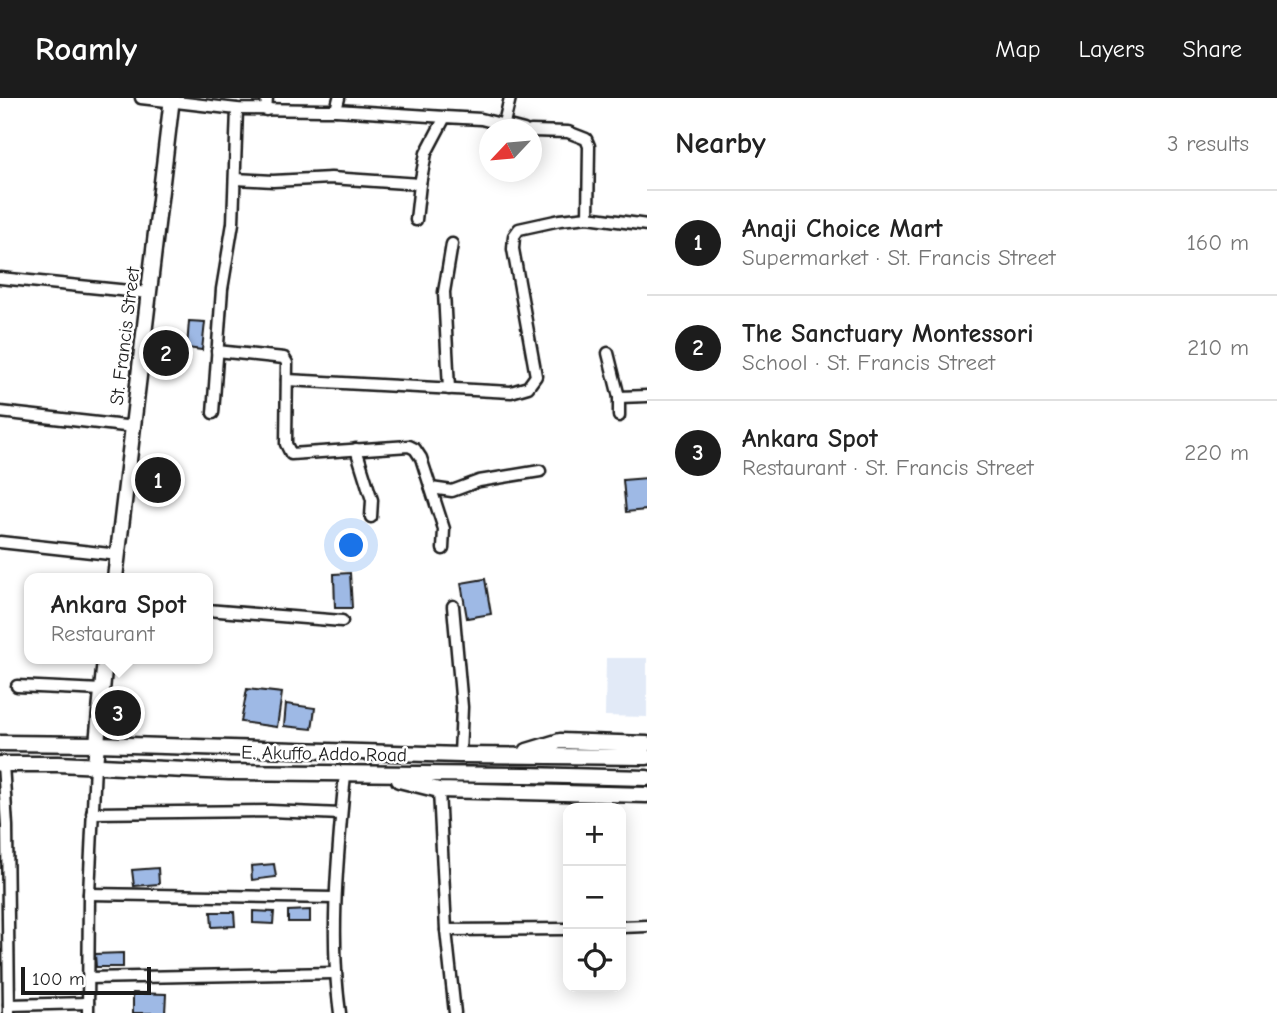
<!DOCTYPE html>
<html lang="en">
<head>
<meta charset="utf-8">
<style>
	:root { --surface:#fff; --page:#f6f6f6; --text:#222; --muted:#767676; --line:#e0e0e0; --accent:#1c1c1c }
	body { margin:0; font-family:"Comic Neue",sans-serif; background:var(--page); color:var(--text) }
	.controls { position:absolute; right:21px; bottom:21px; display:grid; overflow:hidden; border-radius:14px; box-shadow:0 4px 18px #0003 }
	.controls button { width:63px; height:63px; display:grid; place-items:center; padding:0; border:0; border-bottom:2px solid var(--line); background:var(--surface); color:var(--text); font:35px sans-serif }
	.compass { position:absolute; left:479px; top:21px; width:63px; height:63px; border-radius:50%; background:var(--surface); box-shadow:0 4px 18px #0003; rotate:244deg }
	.scale { position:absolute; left:21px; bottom:18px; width:130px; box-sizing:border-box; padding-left:7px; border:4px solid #1c1c1c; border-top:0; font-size:19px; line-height:24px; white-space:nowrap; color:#1c1c1c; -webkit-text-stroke:5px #fff; paint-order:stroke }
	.you { position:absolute; left:352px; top:448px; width:24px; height:24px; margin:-18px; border:5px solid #fff; border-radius:50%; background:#1a73e8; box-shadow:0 0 0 10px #1a73e833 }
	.badge { display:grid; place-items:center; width:46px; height:46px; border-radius:50%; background:var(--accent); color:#fff; font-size:23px; font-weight:700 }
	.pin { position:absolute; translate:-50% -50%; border:4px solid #fff; box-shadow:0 2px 7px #0006 }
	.popup { position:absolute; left:24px; top:475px; width:189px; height:91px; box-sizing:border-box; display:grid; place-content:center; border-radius:14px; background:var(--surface); filter:drop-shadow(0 2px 5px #0005); font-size:23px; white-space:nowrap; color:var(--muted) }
	.popup b { font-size:26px; color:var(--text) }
	.popup::after { content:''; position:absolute; left:50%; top:100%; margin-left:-14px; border:14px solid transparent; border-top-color:var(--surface) }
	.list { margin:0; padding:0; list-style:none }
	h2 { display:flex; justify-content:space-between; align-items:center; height:91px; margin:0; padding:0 28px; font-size:30px }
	h2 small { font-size:23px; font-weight:400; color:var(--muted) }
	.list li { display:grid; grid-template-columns:46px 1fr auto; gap:21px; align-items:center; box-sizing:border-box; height:105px; padding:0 28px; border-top:2px solid var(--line) }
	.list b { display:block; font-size:26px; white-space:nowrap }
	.list p { margin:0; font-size:23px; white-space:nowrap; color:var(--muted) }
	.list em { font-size:23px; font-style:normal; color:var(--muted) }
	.icon { flex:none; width:38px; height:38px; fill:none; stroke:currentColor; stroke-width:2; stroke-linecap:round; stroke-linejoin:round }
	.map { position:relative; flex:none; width:647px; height:915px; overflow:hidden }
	header { display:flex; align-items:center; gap:42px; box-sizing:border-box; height:98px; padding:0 35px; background:var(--accent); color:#fff }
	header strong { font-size:33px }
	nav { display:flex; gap:38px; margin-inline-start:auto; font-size:24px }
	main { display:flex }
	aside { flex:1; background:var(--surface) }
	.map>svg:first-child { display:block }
	.built { fill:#e2eaf7 }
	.building { fill:#9eb9e5; stroke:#1c1c1c; stroke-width:2 }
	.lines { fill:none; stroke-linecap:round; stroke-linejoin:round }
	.street-casing { stroke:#1c1c1c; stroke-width:15 }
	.secondary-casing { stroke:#1c1c1c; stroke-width:19 }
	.street { stroke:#fff; stroke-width:10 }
	.secondary { stroke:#fff; stroke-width:14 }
	.labels { text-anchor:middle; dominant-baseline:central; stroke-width:5; stroke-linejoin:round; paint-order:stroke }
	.street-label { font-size:19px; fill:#1c1c1c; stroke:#fff }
</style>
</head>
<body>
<header>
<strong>Roamly</strong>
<nav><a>Map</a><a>Layers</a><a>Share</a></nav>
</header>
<main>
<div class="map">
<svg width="647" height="915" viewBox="0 0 647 915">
	<rect width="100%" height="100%" fill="#fff"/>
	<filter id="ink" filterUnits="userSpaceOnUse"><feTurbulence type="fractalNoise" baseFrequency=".0143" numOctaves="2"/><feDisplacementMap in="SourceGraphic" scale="14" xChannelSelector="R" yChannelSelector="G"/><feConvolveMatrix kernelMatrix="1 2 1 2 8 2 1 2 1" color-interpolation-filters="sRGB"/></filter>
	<g filter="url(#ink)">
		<polygon class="built" points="606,560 647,560 647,619 605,618"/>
		<g class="building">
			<polygon points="189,223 205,224 202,252 187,250"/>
			<polygon points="647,380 646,412 626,414 623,382"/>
			<polygon points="350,475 352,510 335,510 334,476"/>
			<polygon points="485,481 491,516 467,520 461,485"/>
			<polygon points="247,591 282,595 277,629 241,624"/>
			<polygon points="286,606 315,610 312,631 284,628"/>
			<polygon points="274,766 276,779 252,782 251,768"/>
			<polygon points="158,770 159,786 134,788 132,772"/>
			<polygon points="310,812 310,824 288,824 288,813"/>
			<polygon points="253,813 274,814 273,826 253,825"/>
			<polygon points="211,814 234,814 235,828 212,829"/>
			<polygon points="123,855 123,869 96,869 95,856"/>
			<polygon points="133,895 166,896 165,915 133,915"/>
		</g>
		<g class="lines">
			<defs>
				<g id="street">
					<polyline points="141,0 237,11 323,12 336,12 339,0"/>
					<polyline points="266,12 267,0"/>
					<polyline points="336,12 445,19"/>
					<polyline points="504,25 510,0"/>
					<polyline points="531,33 568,34 586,41 589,48 588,119"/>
					<polyline points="235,81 273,83 331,80 420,86 416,122"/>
					<polyline points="420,86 426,55 445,19 481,21 524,32"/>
					<polyline points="0,180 149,195"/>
					<polyline points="217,253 284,260 287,265 286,346 291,356 409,348 415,351 421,360 444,431 443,451"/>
					<polyline points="608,255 619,299 647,298"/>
					<polyline points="287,282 511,294 528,289 536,278 513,151 514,138 519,131 560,122 588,119 647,127"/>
					<polyline points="449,291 444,194 452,146"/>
					<polyline points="0,314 134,329"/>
					<polyline points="213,315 222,191 233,125 237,11"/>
					<polyline points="619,318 619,299"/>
					<polyline points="356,351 372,402 371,419"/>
					<polyline points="431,390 452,393 479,383 540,373"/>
					<polyline points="0,444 119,457"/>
					<polyline points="453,508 462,609 460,657"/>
					<polyline points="207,512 342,523"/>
					<polyline points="17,588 102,592"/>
					<polyline points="3,666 7,728 9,915"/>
					<polyline points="439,692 446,832 455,915"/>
					<polyline points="92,715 270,713 341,716"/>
					<polyline points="89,796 334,800"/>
					<polyline points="621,829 647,828"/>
					<polyline points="446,832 568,831"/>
					<polyline points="88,880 334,875"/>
					<polyline points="9,907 88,905"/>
					<polyline points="88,915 89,796 95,667"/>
					<path d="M340 915C329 835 338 756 345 676"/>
				</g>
				<g id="secondary">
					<polyline points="115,480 172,0"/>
					<polyline points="0,645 97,646 460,657 647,659"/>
					<polyline points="527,653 560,643 647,646"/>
					<polyline points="0,666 58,666 229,674 526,677 647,680"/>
					<polyline points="95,667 105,561"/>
					<polyline points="399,682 439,692 647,697"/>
				</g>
			</defs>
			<use href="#street" class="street-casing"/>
			<use href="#secondary" class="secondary-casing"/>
			<use href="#street" class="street"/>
			<use href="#secondary" class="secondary"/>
		</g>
	</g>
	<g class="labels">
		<g class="street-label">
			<text transform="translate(125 238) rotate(-83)">St. Francis Street</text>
			<text transform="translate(324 656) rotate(1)">E. Akuffo Addo Road</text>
		</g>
	</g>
</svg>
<div class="controls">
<button>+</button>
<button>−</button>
<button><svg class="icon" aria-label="locate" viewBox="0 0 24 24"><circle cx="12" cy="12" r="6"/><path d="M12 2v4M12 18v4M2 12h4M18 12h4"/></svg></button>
</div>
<svg class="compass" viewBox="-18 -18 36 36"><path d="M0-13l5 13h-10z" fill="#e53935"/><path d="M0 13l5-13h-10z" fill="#767676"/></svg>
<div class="scale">100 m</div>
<div class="you"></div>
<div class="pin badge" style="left:158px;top:382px">1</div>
<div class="pin badge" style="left:166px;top:255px">2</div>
<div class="pin badge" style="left:118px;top:615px">3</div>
<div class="popup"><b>Ankara Spot</b>Restaurant</div>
</div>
<aside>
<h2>Nearby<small>3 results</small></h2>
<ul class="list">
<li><span class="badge">1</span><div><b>Anaji Choice Mart</b><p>Supermarket · St. Francis Street</p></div><em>160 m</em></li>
<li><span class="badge">2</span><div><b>The Sanctuary Montessori</b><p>School · St. Francis Street</p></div><em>210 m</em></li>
<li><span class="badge">3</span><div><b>Ankara Spot</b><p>Restaurant · St. Francis Street</p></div><em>220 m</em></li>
</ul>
</aside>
</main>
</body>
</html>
